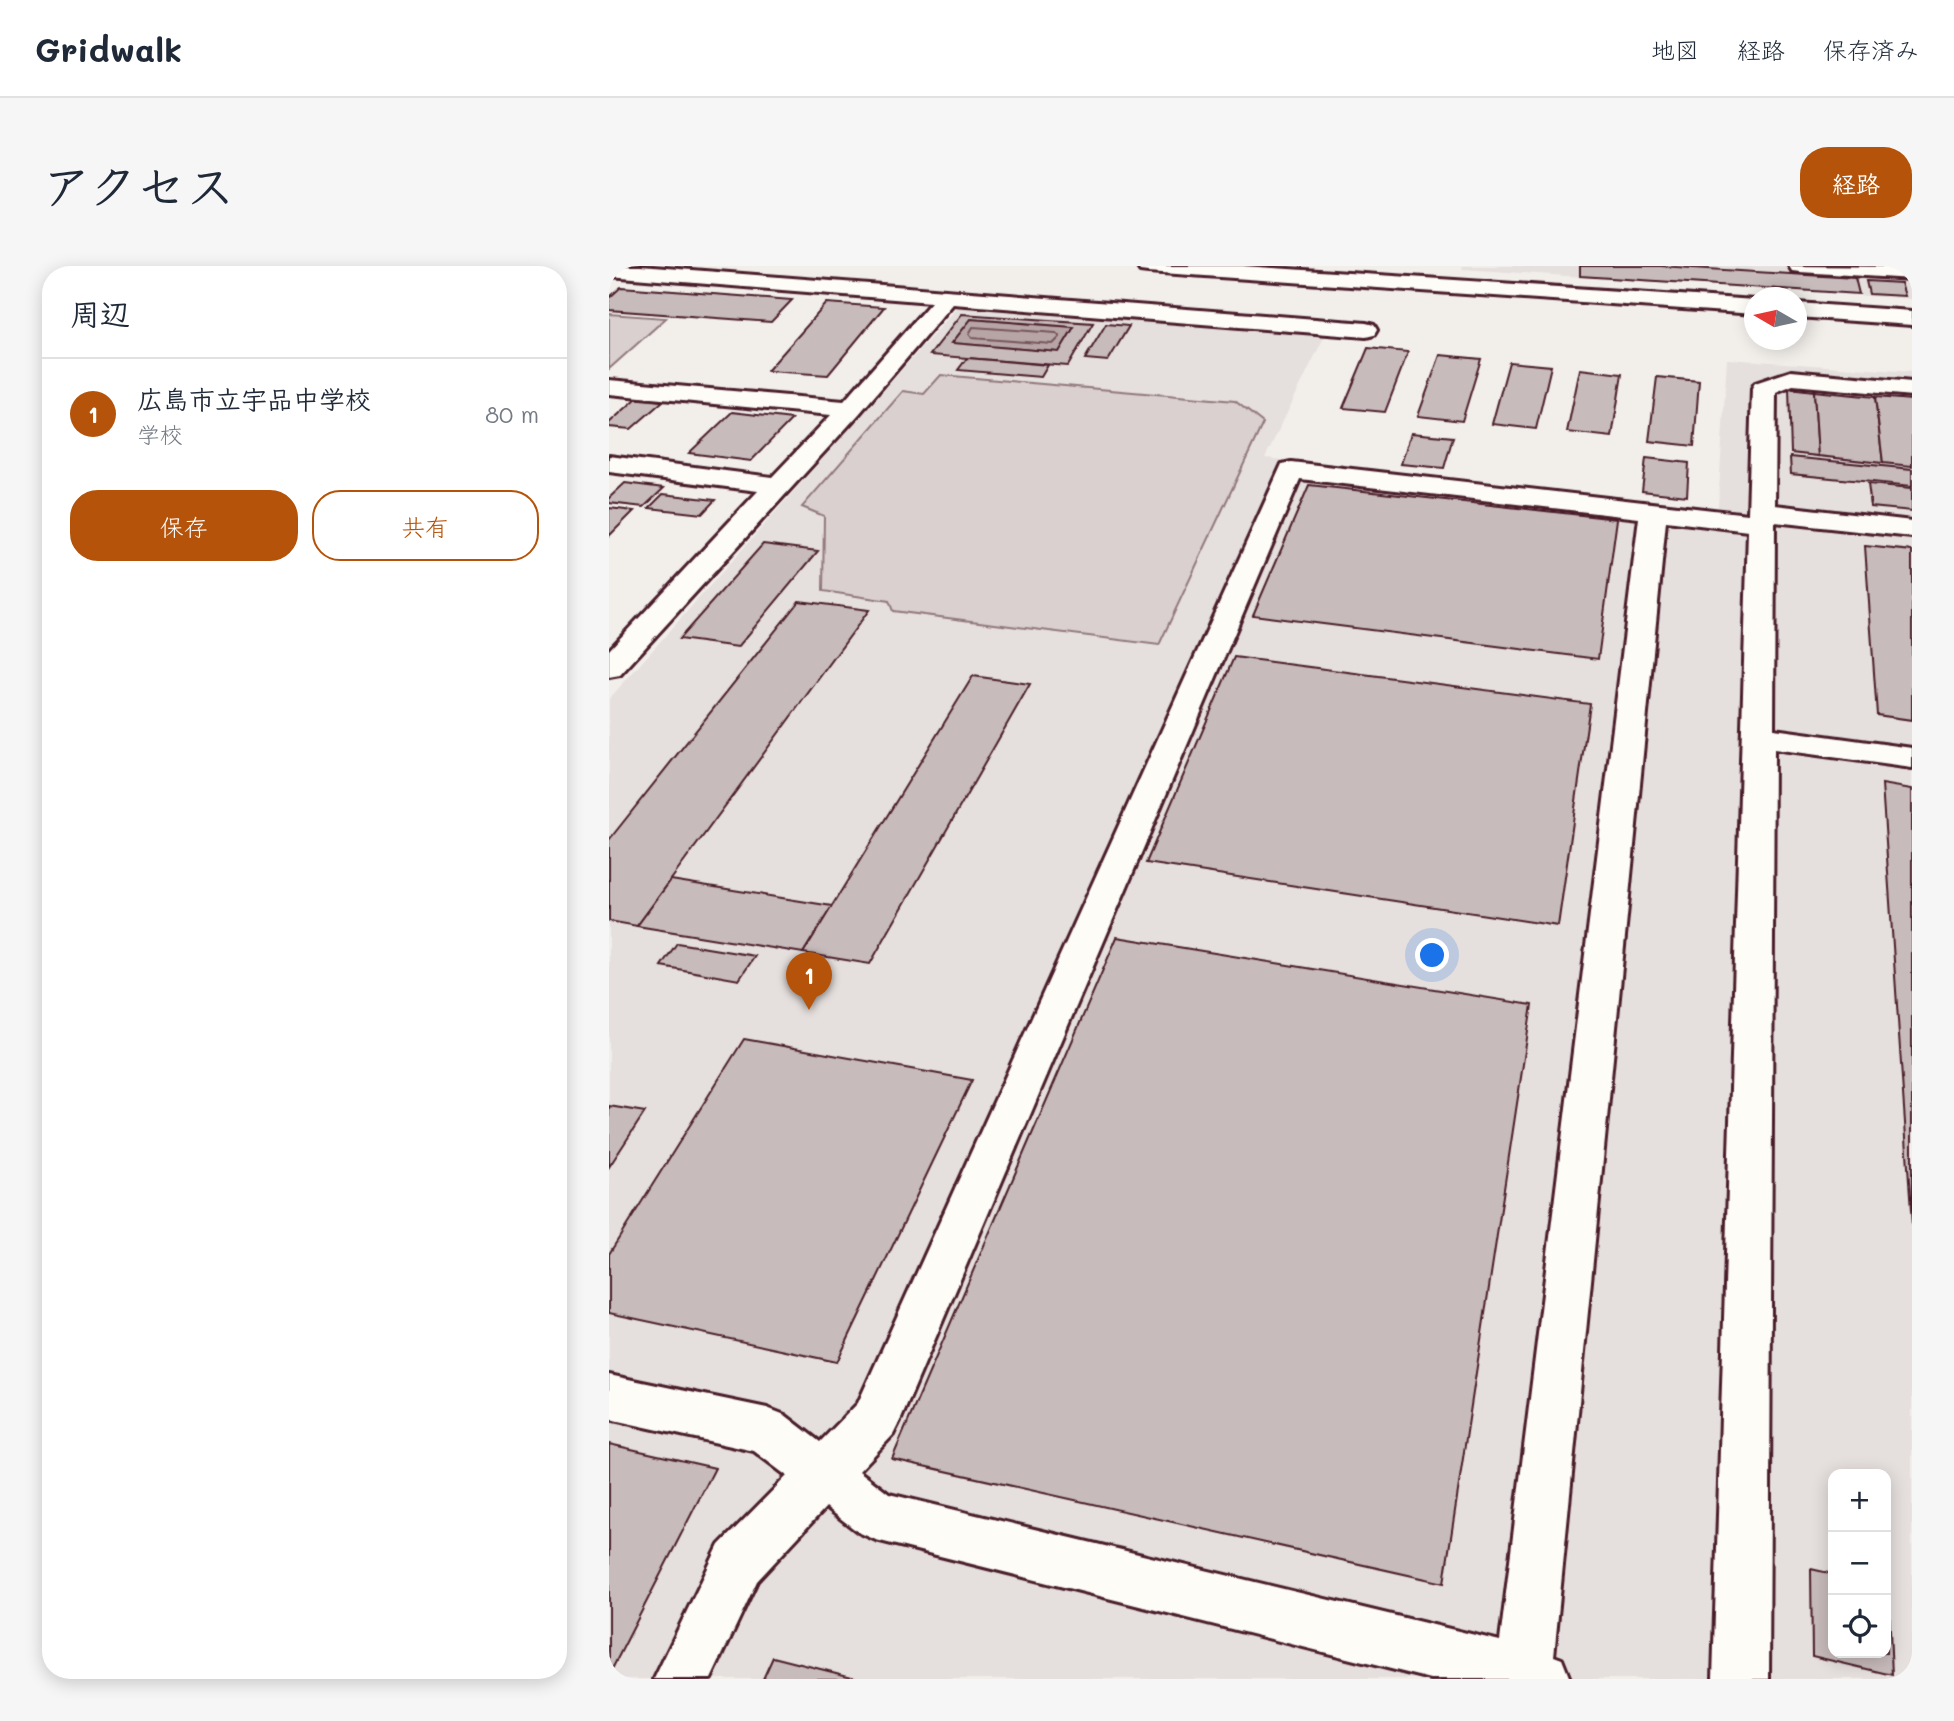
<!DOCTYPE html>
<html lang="ja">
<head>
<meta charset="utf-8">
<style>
	:root { --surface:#fff; --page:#f6f6f7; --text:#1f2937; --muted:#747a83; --line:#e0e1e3; --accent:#b45309 }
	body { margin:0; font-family:Mali,"Klee One",sans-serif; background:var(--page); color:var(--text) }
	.controls { position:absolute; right:21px; bottom:21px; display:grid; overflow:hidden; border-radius:14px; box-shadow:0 4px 18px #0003 }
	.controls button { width:63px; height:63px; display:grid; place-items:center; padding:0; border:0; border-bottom:2px solid var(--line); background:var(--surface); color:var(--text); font:35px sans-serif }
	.compass { position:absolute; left:1135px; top:21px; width:63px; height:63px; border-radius:50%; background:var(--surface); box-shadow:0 4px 18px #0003; rotate:279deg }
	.you { position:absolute; left:824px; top:690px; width:24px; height:24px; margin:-18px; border:5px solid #fff; border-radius:50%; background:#1a73e8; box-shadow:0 0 0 10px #1a73e833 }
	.badge { display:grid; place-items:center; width:46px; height:46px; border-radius:50%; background:var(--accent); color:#fff; font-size:23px; font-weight:700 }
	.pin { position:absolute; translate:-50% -58px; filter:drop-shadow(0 2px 4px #0008) }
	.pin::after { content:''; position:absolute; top:37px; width:24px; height:21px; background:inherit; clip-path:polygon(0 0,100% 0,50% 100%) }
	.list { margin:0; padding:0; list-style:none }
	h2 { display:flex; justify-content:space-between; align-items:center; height:91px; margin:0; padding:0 28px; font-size:30px }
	h2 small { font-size:23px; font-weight:400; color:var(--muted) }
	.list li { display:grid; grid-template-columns:46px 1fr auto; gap:21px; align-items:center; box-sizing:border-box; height:112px; padding:0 28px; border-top:2px solid var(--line) }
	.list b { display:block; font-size:26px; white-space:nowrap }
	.list p { margin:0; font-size:23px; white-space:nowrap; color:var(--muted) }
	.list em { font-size:23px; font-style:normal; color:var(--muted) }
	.actions { display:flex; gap:14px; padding:21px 28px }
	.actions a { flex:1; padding:16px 0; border:2px solid var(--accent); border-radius:28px; text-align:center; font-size:24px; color:var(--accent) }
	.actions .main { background:var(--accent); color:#fff }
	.icon { flex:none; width:38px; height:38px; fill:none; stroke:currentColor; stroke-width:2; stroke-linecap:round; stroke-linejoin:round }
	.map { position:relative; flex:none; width:1303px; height:1413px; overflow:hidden; border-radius:28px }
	header { display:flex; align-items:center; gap:42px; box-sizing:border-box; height:98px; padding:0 35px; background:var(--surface); border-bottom:2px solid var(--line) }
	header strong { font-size:33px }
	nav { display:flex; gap:38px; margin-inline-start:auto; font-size:24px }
	.intro { display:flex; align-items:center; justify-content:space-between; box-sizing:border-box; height:168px; padding:0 42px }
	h1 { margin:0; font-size:49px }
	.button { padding:18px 32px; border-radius:28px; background:var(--accent); color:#fff; font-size:24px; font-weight:700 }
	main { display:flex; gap:42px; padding:0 42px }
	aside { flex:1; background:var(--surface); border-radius:28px; box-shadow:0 4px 18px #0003 }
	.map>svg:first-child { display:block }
	.built { fill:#e5dfdd; fill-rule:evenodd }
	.green { fill:#d9d0cf; stroke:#92787d; stroke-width:2 }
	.water { fill:#b7a5a6; stroke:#8b6f75; stroke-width:2 }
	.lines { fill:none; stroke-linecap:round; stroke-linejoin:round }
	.shore { stroke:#76555c; stroke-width:2 }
	.building { fill:#c8bbbb; stroke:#4a1f2b; stroke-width:2; fill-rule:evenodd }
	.minor-casing { stroke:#4a1f2b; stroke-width:6 }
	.minor { fill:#fdfcf7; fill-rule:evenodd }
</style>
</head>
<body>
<header>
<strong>Gridwalk</strong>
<nav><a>地図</a><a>経路</a><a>保存済み</a></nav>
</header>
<div class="intro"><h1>アクセス</h1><a class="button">経路</a></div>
<main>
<aside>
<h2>周辺<small></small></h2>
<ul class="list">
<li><span class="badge">1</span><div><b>広島市立宇品中学校</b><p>学校</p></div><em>80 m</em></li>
</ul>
<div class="actions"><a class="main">保存</a><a>共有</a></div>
</aside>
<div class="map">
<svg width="1303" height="1413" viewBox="0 0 1303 1413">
	<rect width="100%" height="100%" fill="#f2efeb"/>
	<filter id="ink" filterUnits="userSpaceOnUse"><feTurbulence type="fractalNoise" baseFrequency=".0143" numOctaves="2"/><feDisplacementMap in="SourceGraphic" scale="14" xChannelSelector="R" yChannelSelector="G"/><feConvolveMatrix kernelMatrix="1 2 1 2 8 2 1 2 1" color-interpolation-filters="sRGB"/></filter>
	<g filter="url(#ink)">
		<g class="built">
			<polygon points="854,0 1303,0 1303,33 853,3"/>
			<path d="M349 41 716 69 656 192 1109 241 1118 93 1303 106V1413H0V433ZM1224 1208H1277V1387H1224Z"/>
		</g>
		<g class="green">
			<polygon points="0,48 57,52 0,103"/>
			<polygon points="332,109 626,135 654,157 550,379 284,345 280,335 214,325 215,250 193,241 294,125 315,128"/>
		</g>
		<polygon class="water" points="362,53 465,61 450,86 343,77"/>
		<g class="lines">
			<polygon class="shore" points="364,61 447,67 451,71 444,78 363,72 360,68"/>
		</g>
		<g class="building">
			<polygon points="971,0 1051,0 1246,12 1250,28 971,10"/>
			<polygon points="1257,15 1292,17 1296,30 1260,28"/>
			<polygon points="12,21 183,34 162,56 0,44 0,32"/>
			<polygon points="218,37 275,41 219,109 158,105"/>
			<path d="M353 48 484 57 459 100 321 89ZM362 53 465 61 450 86 343 77Z"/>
			<polygon points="497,58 520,60 499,95 476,93"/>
			<polygon points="759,82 799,86 776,146 734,142"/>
			<polygon points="831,89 872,93 853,155 809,150"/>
			<polygon points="358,92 439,99 432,111 349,104"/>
			<polygon points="900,96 942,100 927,163 883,158"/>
			<polygon points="971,103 1013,108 1003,171 958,166"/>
			<polygon points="1048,111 1090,115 1085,180 1040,175"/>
			<polygon points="1180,122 1205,125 1209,190 1182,187"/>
			<polygon points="1205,125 1266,131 1274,197 1209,190"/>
			<polygon points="1266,131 1303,134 1303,200 1274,197"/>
			<polygon points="28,132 54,135 22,163 0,161 0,157"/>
			<polygon points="123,146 183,153 142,195 80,187"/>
			<polygon points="802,167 844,171 835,202 792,198"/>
			<polygon points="1181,191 1303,203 1303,220 1182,208"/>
			<polygon points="1037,192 1080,197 1078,230 1033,225"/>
			<polygon points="16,217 55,222 35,241 0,237 0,232"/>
			<polygon points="1259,218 1303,222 1303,245 1262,241"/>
			<polygon points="700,219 1008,253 989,393 644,349"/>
			<polygon points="54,228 106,234 93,248 40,242"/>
			<polygon points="0,242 25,245 0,270"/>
			<polygon points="154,278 209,285 129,381 70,373"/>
			<polygon points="1256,280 1303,285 1303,454 1268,449"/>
			<polygon points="190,335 260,344 28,660 0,655 0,574"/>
			<polygon points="625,391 981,438 949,660 537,597"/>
			<polygon points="364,410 421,418 261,698 194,687"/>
			<polygon points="1273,518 1303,523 1303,960"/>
			<polygon points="62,614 223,640 194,687 28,660"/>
			<polygon points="508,671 923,739 835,1317 283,1193"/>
			<polygon points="68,677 146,690 130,714 52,700"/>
			<polygon points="135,773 363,814 228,1096 0,1047 0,988"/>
			<polygon points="0,840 36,846 0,901"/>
			<polygon points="0,1178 106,1202 0,1409"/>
			<polygon points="1202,1303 1224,1308 1224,1387 1277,1387 1277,1320 1279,1320 1283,1409 1203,1390"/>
			<polygon points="164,1391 251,1413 154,1413"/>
		</g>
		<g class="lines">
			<defs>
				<g id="minor">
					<polygon points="0,0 31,0 757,57 765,59 768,64 765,69 757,71 344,38 250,148 11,409 0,411 0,384 149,225 0,206 0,190 163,211 222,149 0,128 0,114 235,135 322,36 0,10"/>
					<polygon points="528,0 634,0 1146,34 1146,48 539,6 531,5"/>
					<polygon points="1180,0 1303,1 1303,13 1191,6 1183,5"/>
					<polygon points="1188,37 1303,45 1303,59 1188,51"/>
					<path d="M1182 105 1303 116V130L1184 119 1167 126 1166 239 1303 255V271L1166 256 1165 463 1303 482V502L1165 483 1160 1413H1104L1139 265 1057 255 945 1390 953 1393 961 1413H822L267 1274 249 1266 217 1241 148 1315 102 1413H45L110 1279 178 1210 145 1185 0 1153V1109L158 1142 176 1149 211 1176 249 1137 673 198 682 196 1139 248 1143 122 1146 117ZM691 213 1030 252 891 1375 280 1228 250 1205 284 1169 292 1153Z"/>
				</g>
			</defs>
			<use href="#minor" class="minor-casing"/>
			<use href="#minor" class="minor"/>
		</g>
	</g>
</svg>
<div class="controls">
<button>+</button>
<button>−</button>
<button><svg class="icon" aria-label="locate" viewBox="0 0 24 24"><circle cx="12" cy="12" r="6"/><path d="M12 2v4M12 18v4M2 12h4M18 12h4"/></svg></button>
</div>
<svg class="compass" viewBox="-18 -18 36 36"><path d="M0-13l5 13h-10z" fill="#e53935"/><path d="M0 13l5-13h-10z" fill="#747a83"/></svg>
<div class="you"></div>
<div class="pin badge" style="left:200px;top:744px">1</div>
</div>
</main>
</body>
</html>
